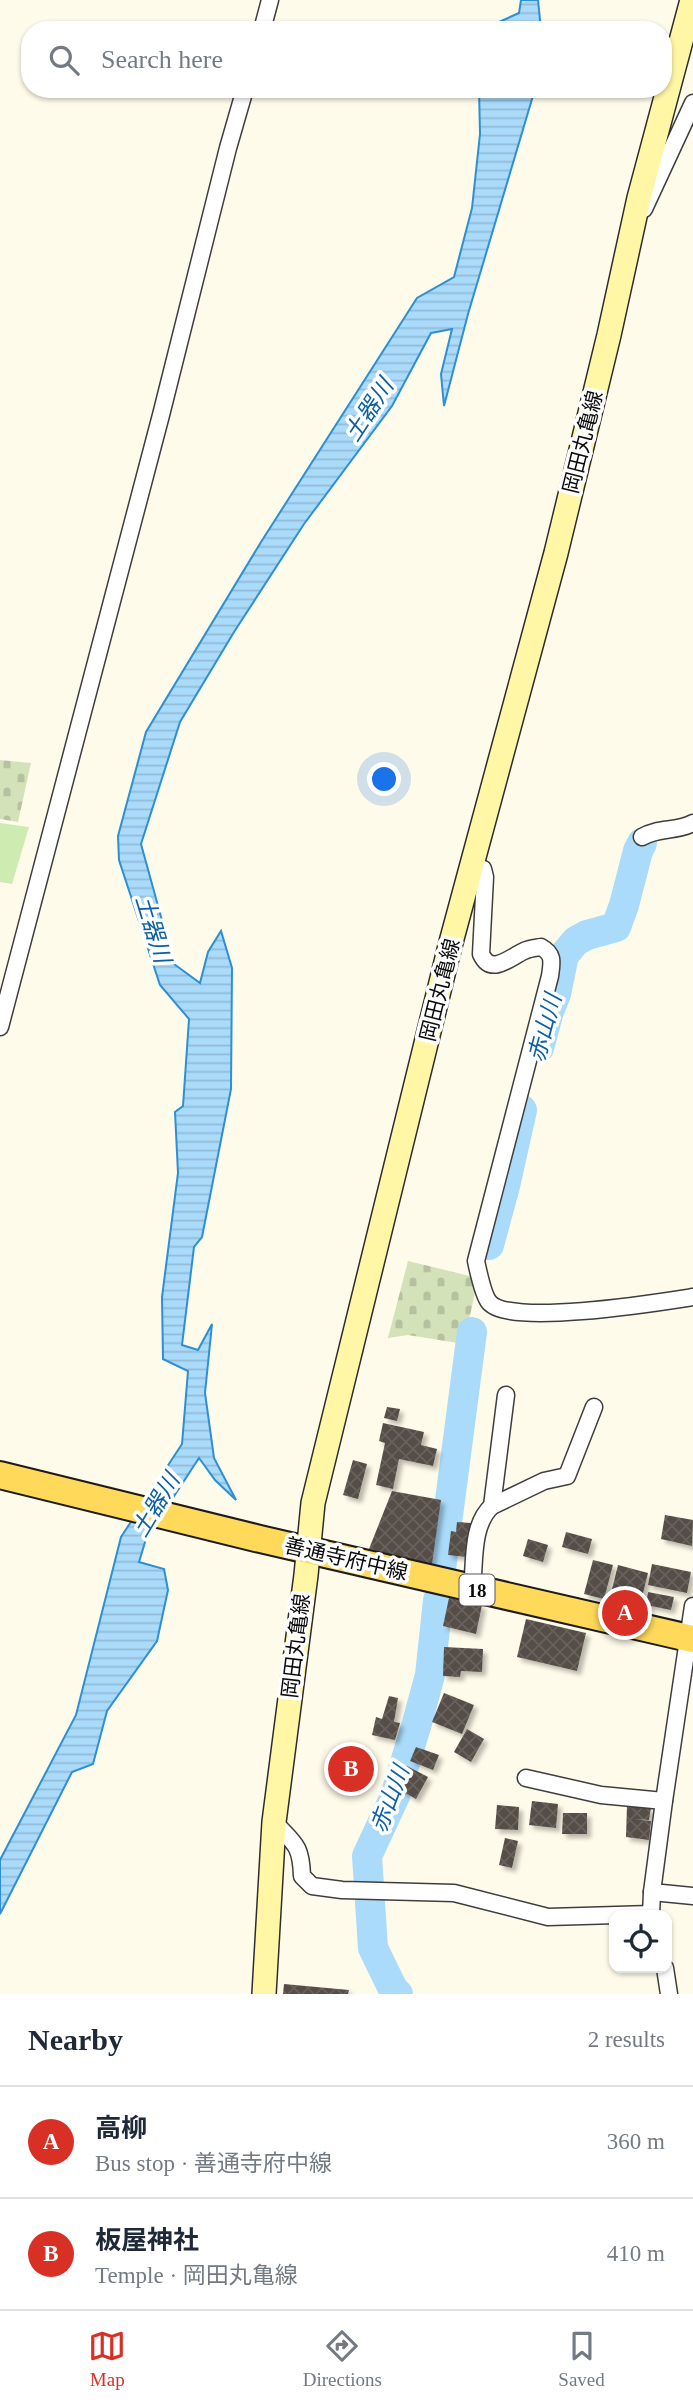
<!DOCTYPE html>
<html lang="en">
<head>
<meta charset="utf-8">
<style>
	:root { --surface:#fff; --page:#f6f6f7; --text:#1f2937; --muted:#747a83; --line:#e0e1e3; --accent:#d93025 }
	body { margin:0; font-family:"Times New Roman","Noto Sans JP",serif; background:var(--page); color:var(--text) }
	.controls { position:absolute; right:21px; bottom:21px; display:grid; overflow:hidden; border-radius:14px; box-shadow:0 2px 5px #0004 }
	.controls button { width:63px; height:63px; display:grid; place-items:center; padding:0; border:0; border-bottom:2px solid var(--line); background:var(--surface); color:var(--text); font:35px sans-serif }
	.you { position:absolute; left:385px; top:780px; width:24px; height:24px; margin:-18px; border:5px solid #fff; border-radius:50%; background:#1a73e8; box-shadow:0 0 0 10px #1a73e833 }
	.badge { display:grid; place-items:center; width:46px; height:46px; border-radius:50%; background:var(--accent); color:#fff; font-size:23px; font-weight:700 }
	.pin { position:absolute; translate:-50% -50%; border:4px solid #fff; box-shadow:0 2px 7px #0006 }
	.list { margin:0; padding:0; list-style:none }
	h2 { display:flex; justify-content:space-between; align-items:center; height:91px; margin:0; padding:0 28px; font-size:30px }
	h2 small { font-size:23px; font-weight:400; color:var(--muted) }
	.list li { display:grid; grid-template-columns:46px 1fr auto; gap:21px; align-items:center; box-sizing:border-box; height:112px; padding:0 28px; border-top:2px solid var(--line) }
	.list b { display:block; font-size:26px; white-space:nowrap }
	.list p { margin:0; font-size:23px; white-space:nowrap; color:var(--muted) }
	.list em { font-size:23px; font-style:normal; color:var(--muted) }
	.icon { flex:none; width:38px; height:38px; fill:none; stroke:currentColor; stroke-width:2; stroke-linecap:round; stroke-linejoin:round }
	.map { position:relative; flex:none; width:693px; height:1994px; overflow:hidden }
	.search { position:absolute; background:var(--surface); box-shadow:0 2px 5px #0004; left:21px; right:21px; top:21px; height:77px; display:flex; align-items:center; gap:18px; box-sizing:border-box; padding:0 24px; border-radius:28px; color:var(--muted); font-size:26px }
	.sheet { height:315px; background:var(--surface) }
	nav { display:flex; justify-content:space-around; align-items:center; box-sizing:border-box; height:98px; border-top:2px solid var(--line); background:var(--surface); font-size:19px; color:var(--muted) }
	nav a { display:grid; justify-items:center; gap:4px }
	nav .on { color:var(--accent) }
	.map>svg:first-child { display:block }
	.green { fill:#ceecb1 }
	.cemetery { fill:url(#cemetery-stones) }
	.water { fill:url(#water-rules); stroke:#2c8fd7; stroke-width:2 }
	.lines { fill:none; stroke-linecap:round; stroke-linejoin:round }
	.river { stroke:#aadbfb; stroke-width:30 }
	.building { fill:url(#building-cross-hatch); filter:url(#shadow) }
	.minor-casing { stroke:#3e3e3e; stroke-width:19 }
	.secondary-casing { stroke:#2d2d2d; stroke-width:26 }
	.primary-casing { stroke:#1c1c1c; stroke-width:30 }
	.minor { stroke:#fff; stroke-width:16 }
	.secondary { stroke:#fff7a5; stroke-width:23 }
	.primary { stroke:#ffda5a; stroke-width:26 }
	.labels { text-anchor:middle; dominant-baseline:central; stroke-width:7; stroke-linejoin:round; paint-order:stroke }
	.shield { fill:#fff; stroke:#545454; stroke-width:2 }
	.shield-label { font-size:19px; font-weight:bold; fill:#0b0b0b }
	.street-label { font-size:21px; fill:#0b0b0b; stroke:#fff }
	.water-label { font-size:23px; font-style:italic; fill:#0c60a5; stroke:#fff }
</style>
</head>
<body>
<div class="map">
<svg width="693" height="1994" viewBox="0 0 693 1994">
	<defs>
		<pattern id="cemetery-stones" width="16" height="16" patternUnits="userSpaceOnUse" patternTransform="scale(1.75)"><rect width="16" height="16" fill="#d4e2ba"/><path d="M2 7V4a2 2 0 0 1 4 0v3zM10 15v-3a2 2 0 0 1 4 0v3z" fill="#b5c19f"/></pattern>
		<pattern id="water-rules" width="6" height="5" patternUnits="userSpaceOnUse" patternTransform="scale(1.75)"><rect width="6" height="5" fill="#aadbfb"/><path d="M0 2.5h6" fill="none" stroke="#91bbd6"/></pattern>
		<pattern id="building-cross-hatch" width="8" height="8" patternUnits="userSpaceOnUse" patternTransform="scale(1.75)"><rect width="8" height="8" fill="#554d47"/><path d="M0 0l8 8M0 8l8-8" fill="none" stroke="#68625d"/></pattern>
		<filter id="shadow"><feDropShadow dx="4" dy="4" stdDeviation="2" flood-color="#0004"/></filter>
	</defs>
	<rect width="100%" height="100%" fill="#fffbea"/>
	<polygon class="green" points="0,823 29,827 12,884 0,882"/>
	<g class="cemetery">
		<polygon points="0,760 31,763 18,822 0,819"/>
		<polygon points="408,1261 478,1278 464,1344 408,1335 388,1338"/>
	</g>
	<g class="water">
		<polygon points="521,0 538,0 541,30 498,30 499,22 519,13"/>
		<polygon points="479,89 535,89 468,314 444,406 441,374 452,329 431,333 392,406 304,524 234,632 180,722 141,844 174,964 200,983 208,952 221,931 232,968 231,1089 202,1237 194,1247 182,1345 198,1350 212,1324 205,1393 214,1458 236,1500 215,1480 199,1458 146,1539 139,1562 164,1569 168,1590 157,1641 107,1711 93,1764 72,1772 0,1914 0,1860 76,1715 121,1537 182,1444 188,1371 163,1359 162,1297 178,1173 175,1112 183,1106 189,1019 160,985 119,860 118,836 146,732 261,542 417,298 454,277 472,208 480,134"/>
	</g>
	<g class="lines">
		<g class="river">
			<polyline points="539,1048 549,1011 556,994 564,955 576,941 587,935 616,927 624,905 638,851 642,843"/>
			<polyline points="489,1245 505,1186 522,1110"/>
			<polyline points="441,1569 472,1332"/>
			<polyline points="398,1994 393,1989 373,1948 367,1856 395,1796 417,1723 430,1675 438,1600"/>
		</g>
	</g>
	<g class="building">
		<polygon points="387,1407 400,1409 397,1421 384,1418"/>
		<polygon points="383,1423 424,1432 421,1445 437,1449 433,1466 399,1459 393,1489 376,1485 385,1443 379,1441"/>
		<polygon points="353,1460 367,1464 358,1499 343,1495"/>
		<polygon points="392,1491 441,1500 432,1564 369,1549"/>
		<polygon points="665,1515 693,1520 692,1546 661,1539"/>
		<polygon points="457,1522 471,1523 467,1557 448,1555 451,1531 456,1532"/>
		<polygon points="566,1532 592,1539 588,1554 562,1547"/>
		<polygon points="528,1539 548,1545 543,1562 523,1556"/>
		<polygon points="593,1560 613,1565 604,1599 584,1594"/>
		<polygon points="652,1564 691,1572 687,1593 648,1585"/>
		<polygon points="618,1565 648,1573 642,1597 612,1589"/>
		<polygon points="648,1592 674,1597 671,1610 646,1605"/>
		<polygon points="449,1598 482,1605 476,1634 443,1626"/>
		<polygon points="526,1619 586,1633 577,1671 517,1657"/>
		<polygon points="444,1647 483,1649 482,1672 461,1671 460,1677 443,1676"/>
		<polygon points="444,1693 474,1705 462,1734 432,1722"/>
		<polygon points="389,1696 398,1698 394,1722 400,1723 395,1740 372,1735 376,1717 382,1719"/>
		<polygon points="467,1729 484,1739 471,1762 454,1752"/>
		<polygon points="416,1747 439,1755 433,1770 410,1761"/>
		<polygon points="407,1766 428,1777 416,1799 396,1788"/>
		<polygon points="532,1801 558,1804 556,1828 529,1825"/>
		<polygon points="497,1805 519,1807 518,1830 495,1829"/>
		<polygon points="627,1805 651,1808 649,1820 634,1819 651,1821 649,1840 626,1837"/>
		<polygon points="563,1813 587,1813 587,1834 562,1834"/>
		<polygon points="505,1838 518,1841 512,1868 499,1865"/>
		<polygon points="284,1984 349,1990 348,1994 283,1994"/>
	</g>
	<g class="lines">
		<defs>
			<g id="minor">
				<polyline points="262,30 270,0"/>
				<polyline points="644,209 693,103"/>
				<path d="M642 837C659 827 676 832 693 823"/>
				<path d="M472 866 483 869 485 877 481 954C491 976 509 958 524 951 530 948 535 948 541 947 554 954 552 962 550 976L476 1261C478 1270 483 1295 489 1302 508 1327 661 1302 693 1297"/>
				<polyline points="0,1027 161,415 228,148 245,89"/>
				<polyline points="492,1506 506,1395"/>
				<path d="M472 1589C475 1562 471 1525 492 1506L544 1481 567 1476 594 1407"/>
				<polyline points="526,1778 601,1795 664,1801"/>
				<path d="M274 1822C295 1844 301 1845 302 1876L312 1886 342 1890 454 1893 548 1917 651 1914"/>
				<polyline points="652,1892 693,1896"/>
				<polyline points="651,1915 652,1892 664,1801 693,1606"/>
				<polyline points="665,1968 669,1994"/>
			</g>
			<polyline id="secondary" points="264,1994 274,1822 306,1575 313,1503 450,946 556,553 609,335 639,198 692,0"/>
			<polyline id="primary" points="0,1475 260,1539 693,1639"/>
		</defs>
		<use href="#minor" class="minor-casing"/>
		<use href="#secondary" class="secondary-casing"/>
		<use href="#primary" class="primary-casing"/>
		<use href="#minor" class="minor"/>
		<use href="#secondary" class="secondary"/>
		<use href="#primary" class="primary"/>
	</g>
	<g class="labels">
		<rect class="shield" x="459.5" y="1574.5" width="35" height="31" rx="5"/>
		<g class="shield-label">
			<text x="477" y="1590">18</text>
		</g>
		<g class="street-label">
			<text transform="translate(583 442) rotate(-76)">岡田丸亀線</text>
			<text transform="translate(440 990) rotate(-76)">岡田丸亀線</text>
			<text transform="translate(346 1559) rotate(13)">善通寺府中線</text>
			<text transform="translate(296 1646) rotate(-83)">岡田丸亀線</text>
		</g>
		<g class="water-label">
			<text transform="translate(369 410) rotate(-57)">土器川</text>
			<text transform="translate(153 929) rotate(73)">土器川</text>
			<text transform="translate(545 1028) rotate(-75)">赤山川</text>
			<text transform="translate(156 1505) rotate(-59)">土器川</text>
			<text transform="translate(390 1799) rotate(-69)">赤山川</text>
		</g>
	</g>
</svg>
<div class="controls">
<button><svg class="icon" aria-label="locate" viewBox="0 0 24 24"><circle cx="12" cy="12" r="6"/><path d="M12 2v4M12 18v4M2 12h4M18 12h4"/></svg></button>
</div>
<div class="you"></div>
<div class="pin badge" style="left:625px;top:1613px">A</div>
<div class="pin badge" style="left:351px;top:1769px">B</div>
<div class="search"><svg class="icon" aria-label="search" viewBox="0 0 24 24"><circle cx="10" cy="10" r="6"/><path d="M15 15l6 6"/></svg>Search here</div>
</div>
<section class="sheet">
<h2>Nearby<small>2 results</small></h2>
<ul class="list">
<li><span class="badge">A</span><div><b>高柳</b><p>Bus stop · 善通寺府中線</p></div><em>360 m</em></li>
<li><span class="badge">B</span><div><b>板屋神社</b><p>Temple · 岡田丸亀線</p></div><em>410 m</em></li>
</ul>
</section>
<nav>
<a class="on"><svg class="icon" aria-label="map" viewBox="0 0 24 24"><path d="M3 6l6-2 6 2 6-2v14l-6 2-6-2-6 2zM9 4v14M15 6v14"/></svg>Map</a>
<a><svg class="icon" aria-label="directions" viewBox="0 0 24 24"><path d="M12 3l9 9-9 9-9-9zM9 14v-3h6M13 9l2 2-2 2"/></svg>Directions</a>
<a><svg class="icon" aria-label="saved" viewBox="0 0 24 24"><path d="M7 4h10v16l-5-4-5 4z"/></svg>Saved</a>
</nav>
</body>
</html>
